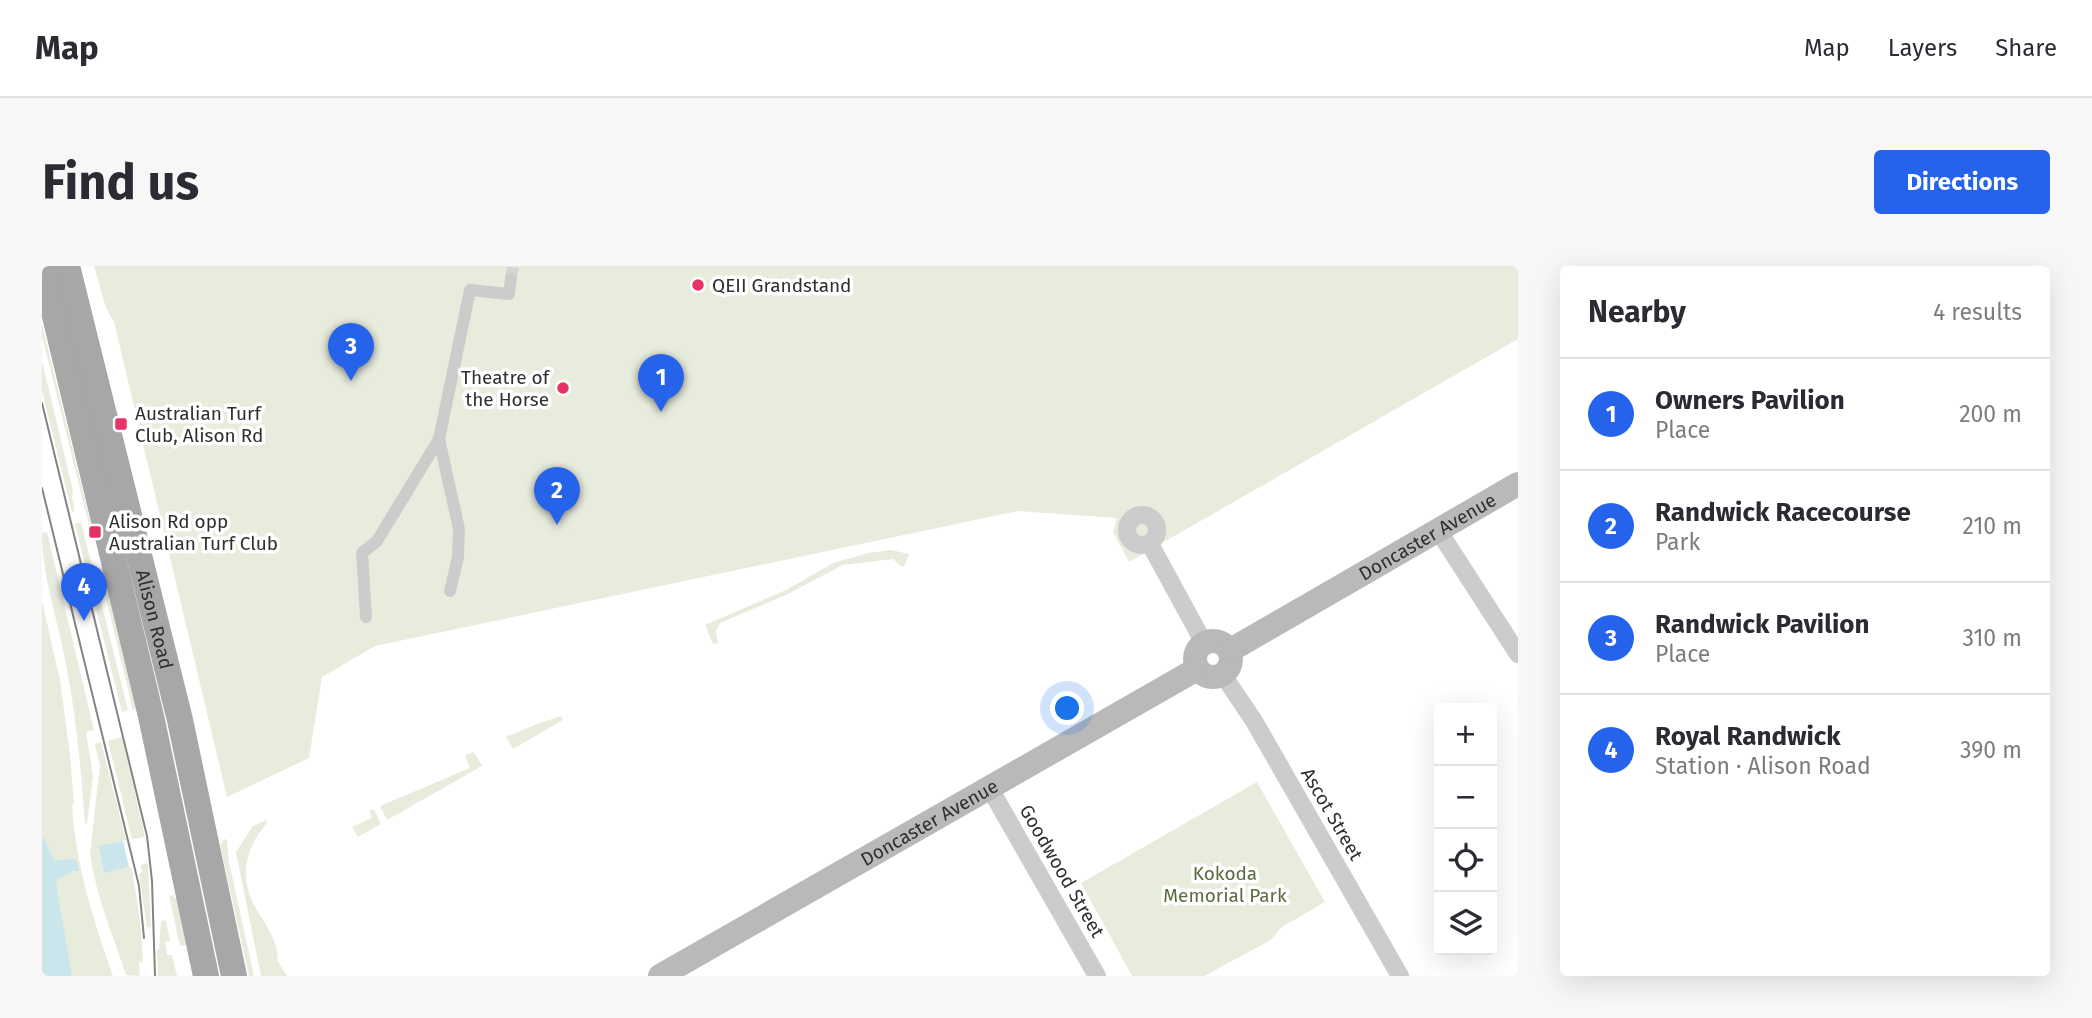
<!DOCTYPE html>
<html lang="en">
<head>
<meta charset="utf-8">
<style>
	:root { --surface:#fff; --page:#f7f7f7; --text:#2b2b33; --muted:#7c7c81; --line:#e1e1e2; --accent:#2563eb }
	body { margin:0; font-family:"Fira Sans",sans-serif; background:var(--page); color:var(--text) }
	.controls { position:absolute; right:21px; bottom:21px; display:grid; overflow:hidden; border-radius:7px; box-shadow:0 7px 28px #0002 }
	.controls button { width:63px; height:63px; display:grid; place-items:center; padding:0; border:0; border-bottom:2px solid var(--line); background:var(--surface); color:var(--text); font:35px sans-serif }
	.you { position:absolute; left:1026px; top:443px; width:24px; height:24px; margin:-18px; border:5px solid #fff; border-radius:50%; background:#1a73e8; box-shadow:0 0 0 10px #1a73e833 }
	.badge { display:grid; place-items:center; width:46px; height:46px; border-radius:50%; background:var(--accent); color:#fff; font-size:23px; font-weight:700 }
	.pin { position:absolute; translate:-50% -58px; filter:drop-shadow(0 2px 4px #0008) }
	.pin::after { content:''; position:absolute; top:37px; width:24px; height:21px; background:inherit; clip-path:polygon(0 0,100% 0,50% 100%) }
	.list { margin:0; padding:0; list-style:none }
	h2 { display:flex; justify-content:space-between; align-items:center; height:91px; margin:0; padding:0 28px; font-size:30px }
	h2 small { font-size:23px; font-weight:400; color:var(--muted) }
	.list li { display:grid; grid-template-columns:46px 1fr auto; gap:21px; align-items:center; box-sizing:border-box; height:112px; padding:0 28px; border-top:2px solid var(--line) }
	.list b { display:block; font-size:26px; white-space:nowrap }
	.list p { margin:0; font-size:23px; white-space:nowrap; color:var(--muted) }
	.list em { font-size:23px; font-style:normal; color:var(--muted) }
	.icon { flex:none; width:38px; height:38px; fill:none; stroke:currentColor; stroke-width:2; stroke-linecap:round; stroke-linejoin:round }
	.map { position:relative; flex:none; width:1476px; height:710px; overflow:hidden; border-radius:7px }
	header { display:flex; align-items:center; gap:42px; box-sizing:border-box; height:98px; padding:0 35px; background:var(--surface); border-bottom:2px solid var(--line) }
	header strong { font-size:33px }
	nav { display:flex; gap:38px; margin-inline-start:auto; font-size:24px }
	.intro { display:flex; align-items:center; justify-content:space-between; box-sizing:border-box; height:168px; padding:0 42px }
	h1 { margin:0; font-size:49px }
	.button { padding:18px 32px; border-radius:7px; background:var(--accent); color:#fff; font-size:24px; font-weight:700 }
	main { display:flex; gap:42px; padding:0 42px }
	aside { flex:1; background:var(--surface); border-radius:7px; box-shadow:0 7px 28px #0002 }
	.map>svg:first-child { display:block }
	.green { fill:#e8ecdd }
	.water { fill:#cae5ec }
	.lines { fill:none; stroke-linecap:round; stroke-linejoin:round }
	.pedestrian-tunnel { stroke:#d5d5d5; stroke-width:12; stroke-dasharray:12 6; stroke-linecap:butt }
	.pedestrian { stroke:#ccc; stroke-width:12 }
	.minor { stroke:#ccc; stroke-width:18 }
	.secondary { stroke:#b9b9b9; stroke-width:24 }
	.primary { stroke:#a7a7a7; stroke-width:26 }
	.tram { stroke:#848484; stroke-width:2 }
	.poi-dot { fill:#e33463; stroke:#fff; stroke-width:2.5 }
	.labels { text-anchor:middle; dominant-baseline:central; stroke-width:7; stroke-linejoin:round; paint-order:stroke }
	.poi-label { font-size:19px; fill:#2f2f2f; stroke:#fff; text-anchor:start }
	.street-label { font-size:19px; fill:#2f2f2f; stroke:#fff }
	.park-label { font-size:19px; fill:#5b6b3d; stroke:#fff }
</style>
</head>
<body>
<header>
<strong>Map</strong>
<nav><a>Map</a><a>Layers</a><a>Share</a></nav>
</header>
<div class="intro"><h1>Find us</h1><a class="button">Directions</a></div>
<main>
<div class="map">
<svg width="1476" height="710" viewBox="0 0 1476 710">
	<rect width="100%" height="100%" fill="#fff"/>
	<g class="green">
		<polygon points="52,0 1476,0 1476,73 1087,296 1071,266 1075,252 976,245 333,380 280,411 267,492 185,531 72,56 64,42"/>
		<polygon points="0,58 49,258 47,259 0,70"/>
		<polygon points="0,95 31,225 30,232 33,245 30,246 0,125"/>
		<polygon points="39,256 86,444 80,446 33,258"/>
		<path d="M5 266 52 464 44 466 51 510 45 558H43C39 502 34 448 23 393 15 351 0 309 0 267Z"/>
		<polygon points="849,284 867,288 863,299 860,301 851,293 801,299 746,328 678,357 674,365 676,377 671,378 663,359 744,324 791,297 827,287"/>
		<polygon points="60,302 94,443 91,444 57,303"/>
		<path d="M0 335 18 414 28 489 32 538 30 539C34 600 51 653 71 710H0Z"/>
		<polygon points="519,450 521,454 471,483 464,471 495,458"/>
		<polygon points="80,471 103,571 90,573 66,475"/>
		<path d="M59 476 84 574 56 581 62 607 87 601 90 603 98 654 101 696 97 697 98 710 84 709C71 669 54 630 48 588L58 499 53 478Z"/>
		<polygon points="432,486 440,500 345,554 338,540 428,502 423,489"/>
		<polygon points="1215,516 1283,636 1240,661 1229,674 1162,710 1090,710 1039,617"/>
		<polygon points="332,543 339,558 316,571 310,561 330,552 327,545"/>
		<path d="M224 554 225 557C205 580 197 609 211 637 221 656 234 670 236 691L235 694 245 710H219L194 586 211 560Z"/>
		<polygon points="182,573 185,574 187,596 212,710 207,710 179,583 179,578"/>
		<polygon points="106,597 109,661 105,662 97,608 100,607 99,599"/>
		<polygon points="132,629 132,632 135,631 144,679 138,680 127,630"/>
		<polygon points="124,654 128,675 123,676 125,689 130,689 135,710 116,710 115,684 117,683 119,655"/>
	</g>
	<g class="water">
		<polygon points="0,569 12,594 34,593 37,605 31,605 16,613 14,618 30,710 0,710"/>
		<polygon points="81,575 87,601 62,607 56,580"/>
	</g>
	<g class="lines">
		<polyline class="pedestrian-tunnel" points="469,13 471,0"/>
		<g class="pedestrian">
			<polyline points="408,325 416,291 417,263 397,173 428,24 467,28 469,13"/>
			<polyline points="324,351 320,287 335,275 397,173"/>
		</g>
		<g class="minor">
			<circle cx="1100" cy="264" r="15"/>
			<polyline points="1396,264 1476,388"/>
			<polyline points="1108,278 1162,377"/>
			<polyline points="1181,409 1212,455 1358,710"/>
			<polyline points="947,521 1055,710"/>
		</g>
		<g class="secondary">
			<circle cx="1171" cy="393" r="18"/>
			<path id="s1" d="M1187 385 1476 218"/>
			<path id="s2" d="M618 710 1155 403"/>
		</g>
		<g class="primary">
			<polyline points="1,0 109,450 164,710"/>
			<path id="s3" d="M25 0 138 454 192 710"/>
		</g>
		<g class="tram">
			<polyline points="0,137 105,570 110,615 113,710"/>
			<polyline points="0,222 90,591 97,620 102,672"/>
		</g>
	</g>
	<g class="poi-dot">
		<circle cx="656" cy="19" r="7"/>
		<circle cx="521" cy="122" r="7"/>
		<rect x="72" y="151" width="14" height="14" rx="3.5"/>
		<rect x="46" y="259" width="14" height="14" rx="3.5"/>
	</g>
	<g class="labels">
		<g class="poi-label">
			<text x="670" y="19">QEII Grandstand</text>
			<text x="507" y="111" text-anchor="end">Theatre of<tspan x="507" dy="22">the Horse</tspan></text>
			<text x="93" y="147">Australian Turf<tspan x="93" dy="22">Club, Alison Rd</tspan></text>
			<text x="67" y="255">Alison Rd opp<tspan x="67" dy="22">Australian Turf Club</tspan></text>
		</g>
		<g class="street-label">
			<text stroke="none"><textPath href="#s1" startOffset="229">Doncaster Avenue</textPath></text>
			<text stroke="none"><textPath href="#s3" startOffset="364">Alison Road</textPath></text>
			<text transform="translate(1290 548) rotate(60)">Ascot Street</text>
			<text stroke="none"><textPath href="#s2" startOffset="310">Doncaster Avenue</textPath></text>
			<text transform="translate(1020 605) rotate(60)">Goodwood Street</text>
		</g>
		<g class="park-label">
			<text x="1183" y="607">Kokoda<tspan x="1183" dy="22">Memorial Park</tspan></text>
		</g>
	</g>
</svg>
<div class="controls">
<button>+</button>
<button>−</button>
<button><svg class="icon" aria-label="locate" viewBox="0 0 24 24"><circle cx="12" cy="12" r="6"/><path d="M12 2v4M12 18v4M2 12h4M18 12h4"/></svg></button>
<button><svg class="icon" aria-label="layers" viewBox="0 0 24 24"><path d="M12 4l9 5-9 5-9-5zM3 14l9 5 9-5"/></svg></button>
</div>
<div class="you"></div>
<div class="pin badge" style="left:619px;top:146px">1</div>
<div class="pin badge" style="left:515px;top:259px">2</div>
<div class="pin badge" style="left:309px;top:115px">3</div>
<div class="pin badge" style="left:42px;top:355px">4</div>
</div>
<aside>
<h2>Nearby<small>4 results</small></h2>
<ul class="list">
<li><span class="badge">1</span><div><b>Owners Pavilion</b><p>Place</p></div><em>200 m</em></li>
<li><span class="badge">2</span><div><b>Randwick Racecourse</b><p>Park</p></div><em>210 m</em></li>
<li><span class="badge">3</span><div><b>Randwick Pavilion</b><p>Place</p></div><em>310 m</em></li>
<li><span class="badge">4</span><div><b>Royal Randwick</b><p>Station · Alison Road</p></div><em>390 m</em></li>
</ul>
</aside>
</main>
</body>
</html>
